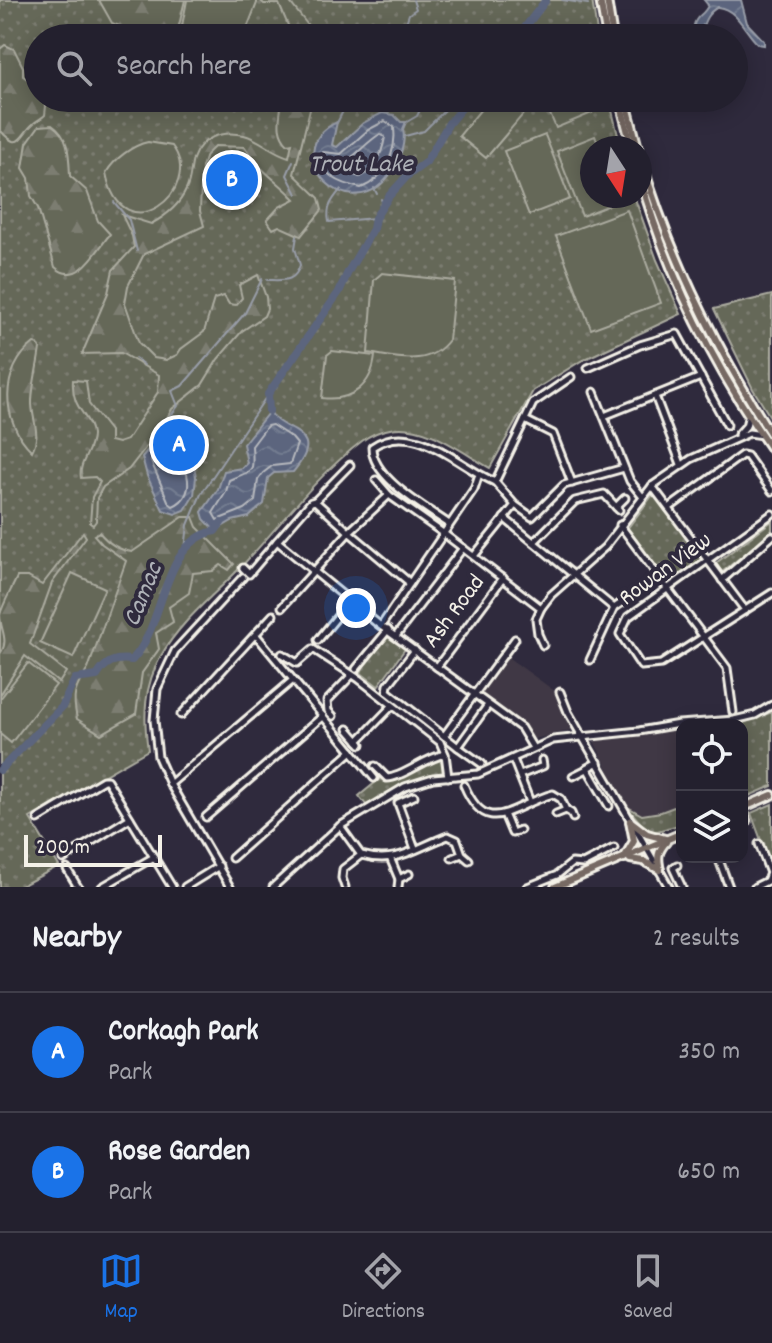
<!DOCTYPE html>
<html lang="en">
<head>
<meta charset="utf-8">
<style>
	:root { --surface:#23202e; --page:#2f2d3a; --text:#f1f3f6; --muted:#a3a3aa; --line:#403e4a; --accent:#1a73e8 }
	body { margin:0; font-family:Dekko,sans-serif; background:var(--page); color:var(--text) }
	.controls { position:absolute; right:24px; bottom:24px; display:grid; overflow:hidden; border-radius:16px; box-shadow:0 4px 20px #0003 }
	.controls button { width:72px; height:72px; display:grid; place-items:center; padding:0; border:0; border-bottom:2px solid var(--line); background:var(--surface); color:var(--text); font:40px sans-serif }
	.compass { position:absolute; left:580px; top:136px; width:72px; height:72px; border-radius:50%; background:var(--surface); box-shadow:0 4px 20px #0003; rotate:168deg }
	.scale { position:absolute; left:24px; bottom:20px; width:138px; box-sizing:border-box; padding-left:8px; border:4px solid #f4f1e8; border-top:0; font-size:22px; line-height:28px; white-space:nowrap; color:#f4f1e8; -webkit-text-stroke:6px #2f2a3d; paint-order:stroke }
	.you { position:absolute; left:356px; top:608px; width:28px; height:28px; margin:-20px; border:6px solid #fff; border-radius:50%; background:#1a73e8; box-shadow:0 0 0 12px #1a73e833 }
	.badge { display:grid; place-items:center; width:52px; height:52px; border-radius:50%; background:var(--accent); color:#fff; font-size:26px; font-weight:700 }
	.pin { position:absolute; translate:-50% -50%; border:4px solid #fff; box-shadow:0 2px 8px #0006 }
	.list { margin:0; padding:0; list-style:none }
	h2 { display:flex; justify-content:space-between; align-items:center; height:104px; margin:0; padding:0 32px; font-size:34px }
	h2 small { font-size:26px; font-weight:400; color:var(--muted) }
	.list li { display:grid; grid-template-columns:52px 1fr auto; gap:24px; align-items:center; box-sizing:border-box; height:120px; padding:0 32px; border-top:2px solid var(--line) }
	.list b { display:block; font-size:30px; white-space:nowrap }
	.list p { margin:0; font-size:26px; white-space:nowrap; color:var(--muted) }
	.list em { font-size:26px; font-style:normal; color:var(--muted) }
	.icon { flex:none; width:44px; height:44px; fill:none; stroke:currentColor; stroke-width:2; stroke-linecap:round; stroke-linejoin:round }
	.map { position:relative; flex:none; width:772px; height:887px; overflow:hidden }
	.search { position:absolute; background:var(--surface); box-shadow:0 4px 20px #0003; left:24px; right:24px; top:24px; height:88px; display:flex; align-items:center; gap:20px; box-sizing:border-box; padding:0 28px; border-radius:44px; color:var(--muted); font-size:30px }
	.sheet { height:344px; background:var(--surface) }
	nav { display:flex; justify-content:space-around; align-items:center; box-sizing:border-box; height:112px; border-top:2px solid var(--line); background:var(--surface); font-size:22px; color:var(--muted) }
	nav a { display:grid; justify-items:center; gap:4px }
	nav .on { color:var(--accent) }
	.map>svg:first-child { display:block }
	.built { fill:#403945 }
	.green { fill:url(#green-dots); stroke:#acaca0; stroke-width:2 }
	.forest { fill:url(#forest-firs); stroke:#acaca0; stroke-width:2 }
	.pitch { fill:#656759; stroke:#acaca0; stroke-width:2 }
	.water { fill:url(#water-waves); stroke:#989da8; stroke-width:2 }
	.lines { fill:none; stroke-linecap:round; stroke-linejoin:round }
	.shore { stroke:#b7b9be; stroke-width:2 }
	.stream { stroke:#989da8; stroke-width:2 }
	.river { stroke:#5b657e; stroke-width:8 }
	.minor-casing { stroke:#f4f1e8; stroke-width:11 }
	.major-casing { stroke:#f4f1e8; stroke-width:12 }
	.minor { stroke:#2f2a3d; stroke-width:5 }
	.major { stroke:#766964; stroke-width:6 }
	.labels { text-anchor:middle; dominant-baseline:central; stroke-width:8; stroke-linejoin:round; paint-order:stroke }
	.street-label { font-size:24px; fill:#f4f1e8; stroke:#2f2a3d }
	.water-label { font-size:26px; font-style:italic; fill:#afb2b8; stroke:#2f2a3d }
</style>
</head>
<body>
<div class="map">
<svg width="772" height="887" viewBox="0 0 772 887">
	<defs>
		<pattern id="green-dots" width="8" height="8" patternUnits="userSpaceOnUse" patternTransform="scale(2)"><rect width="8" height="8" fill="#656759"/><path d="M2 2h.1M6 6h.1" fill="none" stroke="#7c7d71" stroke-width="1.8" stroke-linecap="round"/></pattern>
		<pattern id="forest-firs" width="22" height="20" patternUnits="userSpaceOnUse" patternTransform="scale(2)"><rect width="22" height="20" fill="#656759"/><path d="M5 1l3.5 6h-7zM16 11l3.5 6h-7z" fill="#7c7d71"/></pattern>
		<pattern id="water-waves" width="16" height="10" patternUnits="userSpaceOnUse" patternTransform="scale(2)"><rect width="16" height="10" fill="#5b657e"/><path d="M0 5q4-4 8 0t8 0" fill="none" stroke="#737c90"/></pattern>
	</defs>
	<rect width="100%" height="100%" fill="#2f2a3d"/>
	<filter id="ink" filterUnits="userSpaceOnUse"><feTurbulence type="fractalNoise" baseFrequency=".0125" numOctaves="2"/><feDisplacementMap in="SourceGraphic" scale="16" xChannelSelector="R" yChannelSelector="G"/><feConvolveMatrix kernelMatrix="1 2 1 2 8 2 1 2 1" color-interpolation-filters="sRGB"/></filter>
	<g filter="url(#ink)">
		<g class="built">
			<polygon points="506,656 556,692 576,729 534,739 522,724 478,692"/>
			<polygon points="682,728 682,804 661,812 641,815 626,806 595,743 596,739"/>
		</g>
		<g class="green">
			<path d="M0 0H592L598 38H38V98H609L621 148H592V196H634L657 260 681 314 581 361 533 391 490 468C461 452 425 422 390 429 379 431 370 435 362 441 315 477 279 527 239 569 213 596 179 623 161 656 144 686 143 716 148 750L30 818 59 866 19 887H0Z"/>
			<polygon points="772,295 772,420 753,389 714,309"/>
			<polygon points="655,492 705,561 671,585 627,529"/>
			<polygon points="772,521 772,532 722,572 716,563"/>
			<polygon points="385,635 405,649 378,686 361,673 365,663"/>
			<polygon points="772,712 772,786 742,799 742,781 746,779 742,761 742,725 738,725"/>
			<path d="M439 758 443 759 444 775 415 780 367 806 359 796 382 777 387 781C406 778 421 763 439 758Z"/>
			<polygon points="682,804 682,824 654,832 644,827 626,806 642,815 661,812"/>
			<polygon points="772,804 772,870 751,813"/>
		</g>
		<g class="forest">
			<polygon points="99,0 185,0 176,38 130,38 122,27 112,23"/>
			<polygon points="260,0 288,0 318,38 297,38 290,30 279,4 264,4"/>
			<path d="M5 45 14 49 23 67V76L38 86V98H44L46 106 45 115C42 118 38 120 34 123 19 136 20 153 0 130V49Z"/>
			<path d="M282 98H309L311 105 294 174 319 198 322 210 301 236 279 226 273 229 267 220 279 207 295 199C277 180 258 170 245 147L215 146 206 155 202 167 200 211 204 226 144 254 128 286 125 303 139 343 154 358 166 360 177 355 181 349 204 332 214 299 224 296 229 304 236 305 242 298 239 285 258 275 266 297 267 309 264 316 242 331 218 359 202 385 172 409 163 425 129 469 103 487 97 498 96 521 93 525 90 523 92 497 100 482 95 477 81 478C78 462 93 451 92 434 90 414 71 410 73 380L86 381 89 404 110 431V441L118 443 127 440 158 392 159 375 121 353 82 354 108 293 113 270 134 247 132 236 122 215 151 224C166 216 179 206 186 190 191 180 190 170 193 159 200 137 223 130 244 135 260 139 273 153 289 157L292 143 288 144C274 130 281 116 282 98Z"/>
			<path d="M52 125C70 137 69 157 70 176L87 191 98 221 110 234C97 250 78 288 55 267L38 208 31 196 29 178 23 168 27 143 39 126Z"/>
			<path d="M34 343 38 344 40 348C38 365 33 383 32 400 31 419 42 432 32 451 0 421 0 369 34 343Z"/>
			<path d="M183 517H193L197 527 234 564 229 570 221 565 213 571 193 573 189 593 169 607 173 622 156 633 159 649 142 673 136 714 101 734 77 719C72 696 74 689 88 669L126 561 102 544 94 535 99 532C108 543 118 550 132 552Z"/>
			<path d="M83 532 86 537 52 583 30 644 66 672 59 683 25 656 0 695V654C10 640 0 630 0 615 3 603 12 589 17 577H28L42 585Z"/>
		</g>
		<g class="pitch">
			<polygon points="187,0 257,0 257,3 243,38 187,38 182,26"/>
			<polygon points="490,98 522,98 531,105 486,158 459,136"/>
			<polygon points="543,98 586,98 592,113 556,128"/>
			<polygon points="545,135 570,199 529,215 504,151"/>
			<polygon points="595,136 600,148 592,148 592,196 618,196 620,201 582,216 557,151"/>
			<path d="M148 142 172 146C206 190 122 255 106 173 114 159 133 145 148 142Z"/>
			<polygon points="627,210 661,303 591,329 556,236"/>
			<path d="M382 273 455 281 449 340C428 368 397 357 368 353L374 280Z"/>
			<path d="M332 351 375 356C372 385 352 402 322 398L327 355Z"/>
			<polygon points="72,573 105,588 73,658 40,643"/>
			<polygon points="28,663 56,685 11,743 0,734 0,699"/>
		</g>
		<g class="water">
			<path d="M704 0H741L747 23 764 41V45L758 44C744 31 738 10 718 7 705 14 704 24 699 37L695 36 697 31 694 25C696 15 705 15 708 5Z"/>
			<path d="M382 113 394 115 401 122H406L403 129C406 142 400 159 393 170 351 236 274 152 337 122L332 145 337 147 363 123Z"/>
			<path d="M268 402C269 406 269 410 271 413 280 433 330 429 293 472L274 473 268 478 264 504 249 517 232 521 215 531 204 519 202 512 218 489 224 471 242 468 247 463 243 444 267 414Z"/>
			<polygon points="169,424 193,459 196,477 194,495 185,510 175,514 163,510 147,476 142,457"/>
		</g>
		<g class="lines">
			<g class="shore">
				<path d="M385 121 394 127C397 151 385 179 361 188 342 184 318 176 323 152L341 154 368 130Z"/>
				<path d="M380 134 385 137C382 154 376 170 360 177L340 170V165C355 158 365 143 380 134Z"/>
				<path d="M272 425 292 438 297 444 290 464 272 466 263 473 258 480 255 501 245 509 217 520 213 513 226 492 229 480C254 469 254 474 252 446L267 426Z"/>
				<path d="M168 440C183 456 202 493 173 506L169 503 151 461 164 441Z"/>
			</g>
			<g class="stream">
				<polyline points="562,0 588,4"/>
				<polyline points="404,29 409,14 416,9 413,0"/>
				<polyline points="337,123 343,111"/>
				<polyline points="405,123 417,116 422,106"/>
				<polyline points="405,136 424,131 457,98"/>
				<polyline points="293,161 287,175 297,194"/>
				<polyline points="374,188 377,194"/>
				<path d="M341 189C332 200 326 207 329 222L375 218"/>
				<polyline points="381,199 383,205"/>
				<polyline points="114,202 129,220 137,251"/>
				<path d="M267 280C283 280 295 283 300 265L295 248 297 236"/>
				<polyline points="135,358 144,365"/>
				<polyline points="167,421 178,406 172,391 182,386 245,313 262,279"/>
				<polyline points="185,549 188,525 201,494 268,394"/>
			</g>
			<g class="river">
				<polyline points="517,38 546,0"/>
				<polyline points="269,411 268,394 339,292 348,272 373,229 375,218 389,196 407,176 426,162 449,123 470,98"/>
				<path d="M0 770 62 707 75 679 97 676C106 661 115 658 132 660 166 625 160 543 215 531L221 523"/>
			</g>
			<defs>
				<g id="minor">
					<polyline points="588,368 640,345 677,334 727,425"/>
					<polyline points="594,392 630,481 642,496"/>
					<polyline points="655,396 681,464"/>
					<polyline points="604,416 701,377"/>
					<polyline points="525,420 553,434 572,483"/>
					<polyline points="738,435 746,426 749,414"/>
					<polyline points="376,480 389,495 443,533 541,608"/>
					<polyline points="495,482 515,505 532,517 564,485 624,468"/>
					<polyline points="495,482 533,403 571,377"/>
					<polyline points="652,486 745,610"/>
					<polyline points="315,501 349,532 389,495"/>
					<polyline points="616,507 625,498"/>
					<polyline points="669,508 742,455 747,456 772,491"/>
					<polyline points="772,514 628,617 620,634 641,666 661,664 772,593"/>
					<polyline points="504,518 614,608"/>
					<path d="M449 524C425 507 372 478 372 447 415 418 458 467 495 482"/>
					<polyline points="620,525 727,668 733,712"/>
					<polyline points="277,541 311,502 315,501 350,465"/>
					<polyline points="534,542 575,501 604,494 619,510"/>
					<polyline points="474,556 515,505"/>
					<polyline points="243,568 249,574 277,541 378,624 521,728 533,748"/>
					<polyline points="722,580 772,536"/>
					<polyline points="410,583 474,489 478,477"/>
					<polyline points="282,607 349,532 410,583 381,626"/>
					<polyline points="256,635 374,778"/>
					<polyline points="396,636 463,548"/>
					<polyline points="318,640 350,601"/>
					<polyline points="543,645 538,634 536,619 541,608 551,595 605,547 652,486 691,459 749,433 762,435"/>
					<polyline points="415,650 388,685 387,691 458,747"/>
					<polyline points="282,654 297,663 313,649 359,679 440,742 445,754 448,777"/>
					<polyline points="590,660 614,608 660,576"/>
					<polyline points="437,667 503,578"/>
					<polyline points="356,669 388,630"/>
					<polyline points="560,692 568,712 669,887"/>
					<polyline points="181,715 273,615"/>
					<polyline points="333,716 328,711 327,701 352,675"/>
					<polyline points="348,729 361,744"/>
					<polyline points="444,736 515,639"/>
					<polyline points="358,741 392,706"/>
					<polyline points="513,759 530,802"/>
					<polyline points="598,762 587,768 609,806"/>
					<polyline points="482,764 458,747 488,705"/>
					<path d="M375 766 387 778C402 778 425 758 445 754"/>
					<polyline points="520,775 543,766 542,760"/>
					<polyline points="573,776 587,769"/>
					<polyline points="170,784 293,680"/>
					<path d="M464 785C487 840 512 805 553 794L561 799 566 810"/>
					<polyline points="414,796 398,803 415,849"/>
					<polyline points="504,814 512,833 520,830"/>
					<polyline points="556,814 566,810 571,813 573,818"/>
					<polyline points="745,815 747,822"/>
					<polyline points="206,817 323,716"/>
					<polyline points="38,819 103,780 107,780 172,887"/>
					<path d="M340 826 361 855C397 865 415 848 448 836L457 840 462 854"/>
					<polyline points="718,857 729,887"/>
					<polyline points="232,858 352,751"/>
					<polyline points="452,858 462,854 469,860"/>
					<polyline points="63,859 130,818"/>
					<polyline points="391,860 399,879"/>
					<polyline points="677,865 673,868 682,887"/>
					<polyline points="67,869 78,887"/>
					<polyline points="102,887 154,857"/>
					<polyline points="185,887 219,866"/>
					<polyline points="230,887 170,784 158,757 154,720 157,689 175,651 243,577"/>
					<polyline points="273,887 340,826 405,787 433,778 478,774 553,740 639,731 679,724 734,720 755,715 772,705"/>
					<polyline points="345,887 342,878 343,869 361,855"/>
					<polyline points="398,887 399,879 409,874"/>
					<polyline points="527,887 557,875 572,863 583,864 614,848"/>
					<polyline points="755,887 767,881 770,873 759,844"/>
				</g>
				<g id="major">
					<polyline points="600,0 607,38"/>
					<polyline points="607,0 613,38"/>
					<polyline points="619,98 632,148"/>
					<polyline points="625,98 638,148"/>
					<path d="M640 155C669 256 716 348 772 436"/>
					<path d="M640 177C667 274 714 367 772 450"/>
					<polyline points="742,808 772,795"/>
					<polyline points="630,821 647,834 665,839"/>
					<polyline points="624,858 634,841 630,821"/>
					<polyline points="630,859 643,861 660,870"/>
					<path d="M660 870C657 858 657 852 666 842"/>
					<polyline points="555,887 682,833"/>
				</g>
			</defs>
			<use href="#minor" class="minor-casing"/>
			<use href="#major" class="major-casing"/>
			<use href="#minor" class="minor"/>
			<use href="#major" class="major"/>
		</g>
	</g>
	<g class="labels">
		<g class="street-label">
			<text transform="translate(666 570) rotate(-36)">Rowan View</text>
			<text transform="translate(455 612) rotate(-53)">Ash Road</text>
		</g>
		<g class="water-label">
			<text x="361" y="165">Trout Lake</text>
			<text transform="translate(144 595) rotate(-68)">Camac</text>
		</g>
	</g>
</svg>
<div class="controls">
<button><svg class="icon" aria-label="locate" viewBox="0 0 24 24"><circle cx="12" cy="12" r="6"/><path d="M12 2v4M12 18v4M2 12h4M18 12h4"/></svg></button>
<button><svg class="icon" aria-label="layers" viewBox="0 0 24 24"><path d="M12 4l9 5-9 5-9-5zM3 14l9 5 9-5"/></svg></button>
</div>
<svg class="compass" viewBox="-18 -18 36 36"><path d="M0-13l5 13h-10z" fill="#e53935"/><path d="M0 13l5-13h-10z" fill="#a3a3aa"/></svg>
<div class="scale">200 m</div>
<div class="you"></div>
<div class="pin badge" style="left:179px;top:445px">A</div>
<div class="pin badge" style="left:232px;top:180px">B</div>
<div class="search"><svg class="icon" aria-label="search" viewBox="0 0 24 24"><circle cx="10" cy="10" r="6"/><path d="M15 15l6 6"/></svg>Search here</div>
</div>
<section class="sheet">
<h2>Nearby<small>2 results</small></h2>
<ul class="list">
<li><span class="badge">A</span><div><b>Corkagh Park</b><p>Park</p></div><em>350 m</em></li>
<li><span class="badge">B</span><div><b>Rose Garden</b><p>Park</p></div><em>650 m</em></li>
</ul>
</section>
<nav>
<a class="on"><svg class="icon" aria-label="map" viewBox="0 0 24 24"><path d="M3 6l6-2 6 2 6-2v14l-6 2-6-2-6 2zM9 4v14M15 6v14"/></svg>Map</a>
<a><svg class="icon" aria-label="directions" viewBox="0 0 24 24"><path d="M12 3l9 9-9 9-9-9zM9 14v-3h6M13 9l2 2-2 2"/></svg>Directions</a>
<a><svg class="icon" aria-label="saved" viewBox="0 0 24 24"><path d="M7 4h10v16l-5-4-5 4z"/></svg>Saved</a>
</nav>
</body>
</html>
